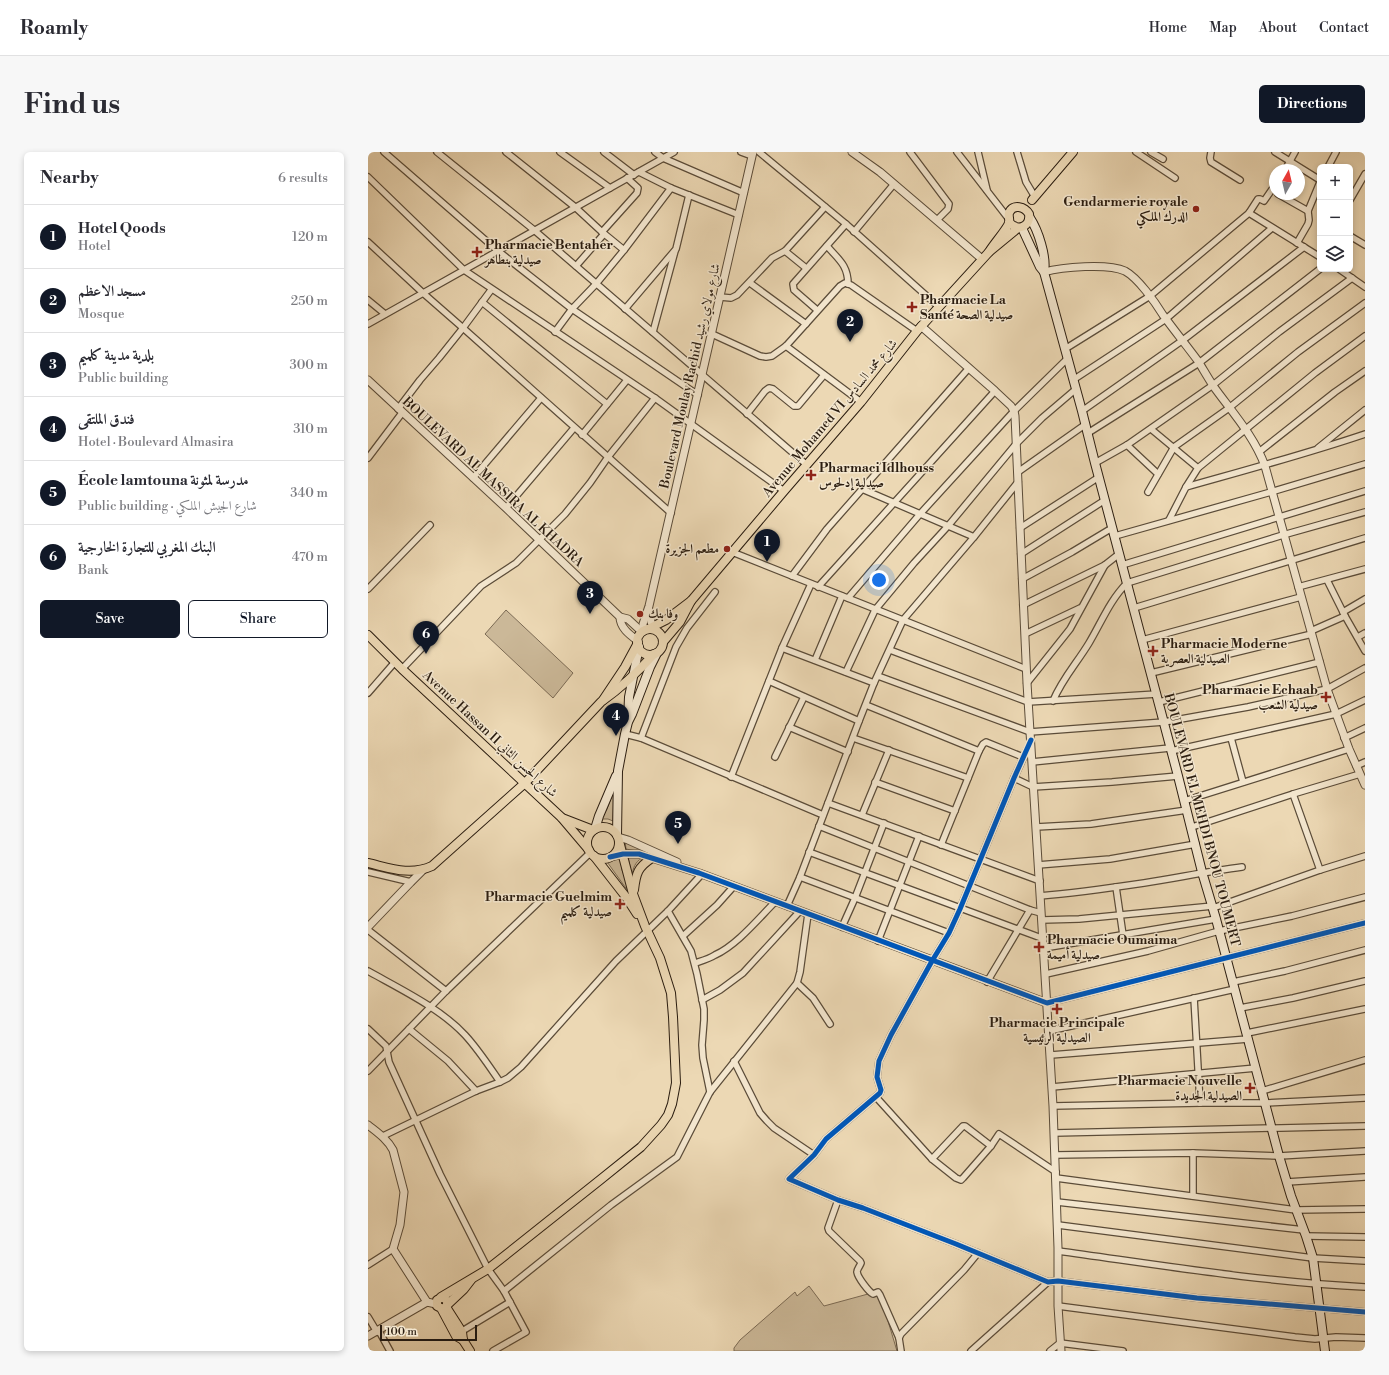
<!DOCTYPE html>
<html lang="en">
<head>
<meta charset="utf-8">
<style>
	:root { --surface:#fff; --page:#f7f7f7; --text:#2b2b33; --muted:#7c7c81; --line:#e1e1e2; --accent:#111827 }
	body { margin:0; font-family:"Libre Bodoni",Amiri,serif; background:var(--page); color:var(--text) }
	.controls { position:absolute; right:12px; top:12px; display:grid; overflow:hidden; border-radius:6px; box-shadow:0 2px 6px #0003 }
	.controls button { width:36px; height:36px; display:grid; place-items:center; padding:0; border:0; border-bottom:1px solid var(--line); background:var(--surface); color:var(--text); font:20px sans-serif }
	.compass { position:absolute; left:901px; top:12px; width:36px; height:36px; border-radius:50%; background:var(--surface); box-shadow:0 2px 6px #0003; rotate:8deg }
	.scale { position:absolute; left:12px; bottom:10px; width:97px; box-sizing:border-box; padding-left:4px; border:2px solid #2b1d10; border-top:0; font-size:11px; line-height:14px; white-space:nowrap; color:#2b1d10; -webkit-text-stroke:3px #f3e6ce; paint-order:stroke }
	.you { position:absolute; left:511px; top:428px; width:14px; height:14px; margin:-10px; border:3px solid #fff; border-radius:50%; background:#1a73e8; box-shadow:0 0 0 6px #1a73e833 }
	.badge { display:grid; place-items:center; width:26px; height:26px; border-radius:50%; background:var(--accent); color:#fff; font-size:13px; font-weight:700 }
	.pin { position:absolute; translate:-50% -33px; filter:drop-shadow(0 1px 2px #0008) }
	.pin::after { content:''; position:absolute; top:21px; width:14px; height:12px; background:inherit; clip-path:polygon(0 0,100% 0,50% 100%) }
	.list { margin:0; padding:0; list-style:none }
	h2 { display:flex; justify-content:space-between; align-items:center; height:52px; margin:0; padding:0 16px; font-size:17px }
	h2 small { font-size:13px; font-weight:400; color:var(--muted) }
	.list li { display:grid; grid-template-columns:26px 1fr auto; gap:12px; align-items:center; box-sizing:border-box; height:64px; padding:0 16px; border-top:1px solid var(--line) }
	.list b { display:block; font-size:15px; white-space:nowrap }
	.list p { margin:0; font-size:13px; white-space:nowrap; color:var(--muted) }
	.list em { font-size:13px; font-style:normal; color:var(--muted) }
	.actions { display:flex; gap:8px; padding:12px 16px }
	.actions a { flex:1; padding:9px 0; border:1px solid var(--accent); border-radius:6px; text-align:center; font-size:14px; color:var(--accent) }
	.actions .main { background:var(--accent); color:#fff }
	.icon { flex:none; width:22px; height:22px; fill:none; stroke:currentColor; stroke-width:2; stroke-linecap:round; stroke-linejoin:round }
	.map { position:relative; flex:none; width:997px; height:1199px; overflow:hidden; border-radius:6px }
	header { display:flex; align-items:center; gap:24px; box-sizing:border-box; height:56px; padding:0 20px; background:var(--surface); border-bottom:1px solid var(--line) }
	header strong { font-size:19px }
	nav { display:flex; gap:22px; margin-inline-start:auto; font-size:14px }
	.intro { display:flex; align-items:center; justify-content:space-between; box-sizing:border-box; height:96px; padding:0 24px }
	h1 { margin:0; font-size:28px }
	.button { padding:10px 18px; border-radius:6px; background:var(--accent); color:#fff; font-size:14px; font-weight:700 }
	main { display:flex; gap:24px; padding:0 24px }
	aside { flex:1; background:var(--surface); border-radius:6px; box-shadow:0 2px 6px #0003 }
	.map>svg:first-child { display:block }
	.green { fill:#cbb898; stroke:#7b6a54 }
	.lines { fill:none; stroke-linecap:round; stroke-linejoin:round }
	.minor-casing { stroke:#5b4c39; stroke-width:8 }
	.tertiary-casing { stroke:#5b4c39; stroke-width:9 }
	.secondary-casing { stroke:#2b1d10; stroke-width:10 }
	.primary-casing { stroke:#2b1d10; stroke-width:10 }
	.minor { stroke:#f3e6ce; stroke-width:5.5 }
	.tertiary { stroke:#f3e6ce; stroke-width:7 }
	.secondary { stroke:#f3e6ce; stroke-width:8 }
	.primary { stroke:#ecd8b4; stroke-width:8 }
	.cycleway-casing { stroke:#f3e6ce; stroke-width:8 }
	.cycleway { stroke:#0057b8; stroke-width:5 }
	.poi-dot { fill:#8f2418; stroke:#f3e6ce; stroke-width:1.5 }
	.labels { text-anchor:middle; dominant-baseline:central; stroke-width:3; stroke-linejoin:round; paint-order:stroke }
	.poi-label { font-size:13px; font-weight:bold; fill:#2b1d10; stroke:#f3e6ce; text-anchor:start }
	.street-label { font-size:13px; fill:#2b1d10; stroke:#f3e6ce }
</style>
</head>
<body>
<header>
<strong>Roamly</strong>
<nav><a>Home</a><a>Map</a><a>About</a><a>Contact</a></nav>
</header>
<div class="intro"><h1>Find us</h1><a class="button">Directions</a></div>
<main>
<aside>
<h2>Nearby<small>6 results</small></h2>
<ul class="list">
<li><span class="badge">1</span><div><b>Hotel Qoods</b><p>Hotel</p></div><em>120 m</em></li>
<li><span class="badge">2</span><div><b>مسجد الاعظم</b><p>Mosque</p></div><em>250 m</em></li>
<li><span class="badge">3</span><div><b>بلدية مدينة كلميم</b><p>Public building</p></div><em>300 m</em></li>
<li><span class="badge">4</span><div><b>فندق الملتقى</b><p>Hotel · Boulevard Almasira</p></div><em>310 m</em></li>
<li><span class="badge">5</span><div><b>École lamtouna مدرسة لمثونة</b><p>Public building · شارع الجيش الملكي</p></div><em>340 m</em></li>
<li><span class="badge">6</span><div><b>البنك المغربي للتجارة الخارجية</b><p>Bank</p></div><em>470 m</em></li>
</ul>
<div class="actions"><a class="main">Save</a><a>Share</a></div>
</aside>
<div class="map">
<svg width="997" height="1199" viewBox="0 0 997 1199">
	<rect width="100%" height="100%" fill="#ecd8b4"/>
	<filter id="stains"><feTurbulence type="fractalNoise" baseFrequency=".005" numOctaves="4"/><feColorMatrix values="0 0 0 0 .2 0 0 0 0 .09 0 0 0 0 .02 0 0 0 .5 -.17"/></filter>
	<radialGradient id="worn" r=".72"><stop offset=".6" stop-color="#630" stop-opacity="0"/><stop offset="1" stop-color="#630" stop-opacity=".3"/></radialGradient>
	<g class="green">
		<polygon points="138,458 205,521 185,546 117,482"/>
		<polygon points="246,638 245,669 240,667 233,667 239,657"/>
		<polygon points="257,688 284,702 258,697"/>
		<path d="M260 704 274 706C267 710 265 716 264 724Z"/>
		<polygon points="252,705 254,718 265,746 237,707"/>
		<polygon points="441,1134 456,1154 511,1139 529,1199 366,1199 366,1196 372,1188 427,1140 429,1144"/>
	</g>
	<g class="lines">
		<defs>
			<g id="minor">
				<polyline points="16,0 130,99 204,157 330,243"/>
				<polyline points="69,0 166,78 439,313"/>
				<polyline points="138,0 207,55 234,80 256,98"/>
				<polyline points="192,0 242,36"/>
				<polyline points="236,0 266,23"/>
				<polyline points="287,0 295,6 376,41"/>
				<polyline points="373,0 384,4"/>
				<polyline points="391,0 478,72 571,155"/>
				<polyline points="542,0 581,52 580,57 569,68"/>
				<polyline points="589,0 640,66"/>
				<polyline points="610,0 619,38"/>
				<polyline points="649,0 658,30 667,45"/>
				<polyline points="768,0 807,26"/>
				<polyline points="783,0 795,7"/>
				<polyline points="843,0 842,6 843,10 872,28"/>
				<polyline points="907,0 952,28"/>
				<polyline points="960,15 968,0"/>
				<polyline points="917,18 927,0"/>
				<polyline points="271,20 303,36 371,63"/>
				<polyline points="0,25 96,118 287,246 416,339"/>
				<polyline points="910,42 940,59"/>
				<polyline points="982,48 997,22"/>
				<polyline points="881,61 952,105"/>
				<polyline points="234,80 269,41 270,36 259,26"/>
				<polyline points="486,80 526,32"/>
				<polyline points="982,84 997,93"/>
				<polyline points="0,90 55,141 95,176 303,361"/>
				<polyline points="929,91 940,72 941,68 940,59 952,30"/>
				<path d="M459 94C470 107 480 113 480 132"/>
				<polyline points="417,99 438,116"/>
				<polyline points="208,114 236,82"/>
				<polyline points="971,117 997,135"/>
				<polyline points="382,131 438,172"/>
				<polyline points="352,145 363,146 369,143 404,106 417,99 457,55"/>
				<polyline points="0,148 17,162"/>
				<polyline points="114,150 239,252"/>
				<polyline points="257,157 308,97 321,43"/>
				<polyline points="449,158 426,138 425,132 478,72"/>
				<polyline points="0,172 306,0"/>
				<polyline points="187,180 204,157 228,132 256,98 303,36"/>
				<polyline points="285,180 307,99"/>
				<polyline points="344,182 392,204 398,205 404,204 418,194 472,134 477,131 483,133 549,179"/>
				<polyline points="418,194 493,250"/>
				<polyline points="697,197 782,144 881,61 890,47 892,47 896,49 907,33"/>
				<polyline points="705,228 798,167 904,76"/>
				<polyline points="30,257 52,228 71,206 95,176 123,138"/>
				<polyline points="714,259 815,188 936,95"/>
				<polyline points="379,262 397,239 401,236 405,237 426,254 430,254 456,223"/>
				<polyline points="783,277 830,316"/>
				<polyline points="720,281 831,211 952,117"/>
				<polyline points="214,283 259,228"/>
				<polyline points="759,293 790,322"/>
				<polyline points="950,296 997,258"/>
				<polyline points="891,300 967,240 997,219"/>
				<polyline points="0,306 34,261"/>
				<polyline points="727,311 759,293 845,233 911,180 984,126"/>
				<polyline points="650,320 718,272"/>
				<polyline points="105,326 173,246"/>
				<polyline points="818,335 830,316 947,221 997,184"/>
				<polyline points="494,337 606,385"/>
				<polyline points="780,340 806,295 861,256 930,200 997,151"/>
				<polyline points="138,356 206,276"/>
				<path d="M801 368 818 335C878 318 938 302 997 282"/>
				<polyline points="652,376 731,325"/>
				<polyline points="747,384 903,340 997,312"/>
				<polyline points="364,400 658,517"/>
				<polyline points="653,402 737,348"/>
				<polyline points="754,413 997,339"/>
				<polyline points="424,424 459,377 601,216"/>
				<polyline points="654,427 704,400 744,376"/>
				<polyline points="959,428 977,464 997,499"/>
				<polyline points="450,435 627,239"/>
				<polyline points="930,435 997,417"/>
				<polyline points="0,437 62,373"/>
				<polyline points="480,446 552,362 646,259 700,206"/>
				<polyline points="655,453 737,413 751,402"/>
				<polyline points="766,456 997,386"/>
				<polyline points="975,460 997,447"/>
				<polyline points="943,479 977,464"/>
				<polyline points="657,482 712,456"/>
				<polyline points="990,485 997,481"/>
				<polyline points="774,488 933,445"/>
				<polyline points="414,496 506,531"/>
				<polyline points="522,498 660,550 789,542"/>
				<polyline points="447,508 474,444"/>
				<polyline points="34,517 113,434 148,411 197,362 222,331 240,305 287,246"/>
				<polyline points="478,520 507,458 546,411 580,374 648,292 674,266 708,237"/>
				<polyline points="783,521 944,482"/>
				<polyline points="510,524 662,580 796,570 880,555 959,537 997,516"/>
				<polyline points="401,529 491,569"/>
				<polyline points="659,531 702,477 737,413"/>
				<polyline points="0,541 27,510"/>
				<path d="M685 549C694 527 709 511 721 491 733 471 742 448 759 431L915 383 997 360"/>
				<polyline points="791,550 952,510"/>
				<polyline points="498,553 611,599 573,693"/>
				<polyline points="421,575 480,600"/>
				<polyline points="257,582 273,586 455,663"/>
				<polyline points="273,586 308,495 319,476 347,440"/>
				<polyline points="485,586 600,626"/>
				<polyline points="863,586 875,630"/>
				<polyline points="976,586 997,576"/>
				<polyline points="663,589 646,626 592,757 581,781 564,809 523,883 511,909 509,925 513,938 512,941 458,987 446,1003 421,1027 470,1048 495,1056 588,1092 680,1130 690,1129 829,1146 997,1160"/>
				<polyline points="611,599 615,592 618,590 655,605"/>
				<polyline points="803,599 968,562 997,548"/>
				<polyline points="407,605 436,545"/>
				<polyline points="664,610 802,596"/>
				<polyline points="988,614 997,610"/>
				<polyline points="363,625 414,496 443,432"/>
				<polyline points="646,626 665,635 744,630 810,624"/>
				<polyline points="507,630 587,659"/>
				<polyline points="925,642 952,718"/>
				<polyline points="816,649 981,597"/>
				<polyline points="460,651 672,729"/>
				<polyline points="494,663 521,598"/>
				<polyline points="451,674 662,758 673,761"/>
				<polyline points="668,675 723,672 819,658"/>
				<polyline points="824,675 925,642 992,622"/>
				<polyline points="441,700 676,787"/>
				<polyline points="670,713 742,707 828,692"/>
				<polyline points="0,720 43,730"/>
				<polyline points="432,725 581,781"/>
				<polyline points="748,735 755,783"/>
				<path d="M672 744C707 741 742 736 776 731 809 726 841 719 874 715"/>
				<polyline points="419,754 432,725 491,569 506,531 535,468 606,385 650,330"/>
				<polyline points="845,756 952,718 997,704"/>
				<polyline points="300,759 323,799 329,822 336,857 336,868 334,893 335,906 342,940"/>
				<polyline points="674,768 711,767 845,754"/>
				<polyline points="474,775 487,746 516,671"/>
				<polyline points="0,778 78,839"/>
				<polyline points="315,784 349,753 366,734"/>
				<polyline points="510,789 551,684"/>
				<polyline points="676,796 848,767"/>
				<path d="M327 811C333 809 341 807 347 803 369 793 390 767 407 750"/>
				<path d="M0 819C32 837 72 856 97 883 110 897 121 914 132 930"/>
				<polyline points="678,822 780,799 851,779 924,764 997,745"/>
				<polyline points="619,830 662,758"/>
				<polyline points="865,830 917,819 997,798"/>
				<polyline points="429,831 445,846 462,872"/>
				<polyline points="826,846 832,951"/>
				<polyline points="334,848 352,838 375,821 432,759"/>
				<polyline points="679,851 997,771"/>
				<polyline points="872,856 925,846 997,829"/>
				<polyline points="0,877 18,894 21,910 72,1022 120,1117 136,1139 158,1180 125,1199"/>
				<polyline points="41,877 80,909 108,939"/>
				<polyline points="681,879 867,837"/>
				<polyline points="879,881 997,857"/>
				<polyline points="683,903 880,887"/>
				<polyline points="366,909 392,961 399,969 406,976 446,1003"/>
				<polyline points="0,919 78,839 223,700"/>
				<polyline points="684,935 888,916"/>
				<polyline points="894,939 997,908"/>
				<polyline points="508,945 564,1007 588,1026 593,1028 595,1026 623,994 631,982 688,1020"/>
				<polyline points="685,954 832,951 897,951 997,946"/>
				<polyline points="686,981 997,974"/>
				<polyline points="15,984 108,939 132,930 140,926 153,915 248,809 300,759 334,722"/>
				<polyline points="687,1003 825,1001 911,1004 997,999"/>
				<polyline points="564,1007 595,974 597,974 623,994"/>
				<polyline points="688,1026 928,1058 997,1057"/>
				<polyline points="919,1030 997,1025"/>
				<polyline points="825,1044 825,1001"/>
				<path d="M470 1048 460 1076 461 1079 492 1109 493 1111C492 1114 489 1117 489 1120 490 1126 501 1140 505 1142L510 1140 512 1143 531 1186"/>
				<polyline points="689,1050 936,1078"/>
				<polyline points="690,1073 945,1106 997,1109"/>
				<polyline points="938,1084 997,1085"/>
				<path d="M690 1099C792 1113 894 1130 997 1135"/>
				<polyline points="0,1113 25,1097"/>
				<polyline points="136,1139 243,1053 309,1005 342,940 429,831 432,820 440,762"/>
				<polyline points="690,1154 927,1185 947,1187 968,1185 997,1186"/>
				<polyline points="0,1165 9,1180"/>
				<polyline points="11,1179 22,1199"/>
				<polyline points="91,1181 142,1150"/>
				<polyline points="533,1199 531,1186 533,1182 596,1118 610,1101"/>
				<polyline points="603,1199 680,1130"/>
				<polyline points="682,1199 692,1191 755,1199"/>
			</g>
			<g id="tertiary">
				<polyline points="484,0 512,20 614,107"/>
				<path d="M676 120C694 115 740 111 757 119 770 126 787 150 795 163 806 178 818 193 830 209 835 217 840 226 846 235 864 260 886 284 897 314L959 537 981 597 997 633"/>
				<polyline points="553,174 627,239 643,254 646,259 647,264 659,531 685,954 690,1096 690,1154 693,1199"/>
				<polyline points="0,228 138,356 252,465 260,467 274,480"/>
				<polyline points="281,458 283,470 287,478"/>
				<path d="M252 465C252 476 262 483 270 489"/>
				<polyline points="276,479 275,472 281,454 385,0"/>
				<polyline points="250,685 260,688 309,710"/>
				<polyline points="242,705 255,702 271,702 331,721 679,851"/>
				<polyline points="0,775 43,730 56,717"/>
				<path d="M0 973C10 981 19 987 25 998L36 1040 32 1073 25 1097 59 1150 68 1152"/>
				<polyline points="0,1184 59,1150"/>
			</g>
			<g id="secondary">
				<path d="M662 66C670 78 679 105 676 120L714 259 727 311 810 624 834 720 848 767 911 1004 923 1044 938 1084 945 1106 957 1199"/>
				<polyline points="654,76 672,115 676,120"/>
				<polyline points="260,569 261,545 271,495"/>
				<polyline points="227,677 231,664 248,624"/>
				<polyline points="249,683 250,619 257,582 260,570 264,562 282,515 289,501"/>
			</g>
			<g id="primary">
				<polyline points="664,48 705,0"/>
				<path d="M641 70C649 80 663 75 661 62 657 55 645 51 641 61 640 64 642 68 641 71 639 77 625 93 621 100L650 76"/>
				<polyline points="280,477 298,468 323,449 416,339 493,250 549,179 621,100"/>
				<circle cx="282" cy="490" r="13"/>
				<polyline points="0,483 34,517 193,665 221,698"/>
				<polyline points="295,490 312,470 323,449"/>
				<polyline points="235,548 257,515 270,491"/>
				<polyline points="194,666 225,678"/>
				<circle cx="235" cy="691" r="16"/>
				<polyline points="226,704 258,745 269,762"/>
				<path d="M0 711C22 716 42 724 64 714L157 631 233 550C254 535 269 521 286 502"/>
				<path d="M266 738C268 721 270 715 284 706"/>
				<polyline points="73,1145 120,1117 232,1028 273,995 293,973 300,963 304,952 308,931 305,865 303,841 292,806 277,774 265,742 251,689"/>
				<polyline points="79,1153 96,1137 103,1128"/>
				<polyline points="78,1155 94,1180 95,1188 102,1199"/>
				<path d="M73 1156C77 1157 80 1154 79 1149L75 1145 69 1148V1154L73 1156 88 1184 95 1188"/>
			</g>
		</defs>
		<use href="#minor" class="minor-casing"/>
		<use href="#tertiary" class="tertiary-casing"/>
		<use href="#secondary" class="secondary-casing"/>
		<use href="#primary" class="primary-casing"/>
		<use href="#minor" class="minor"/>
		<use href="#tertiary" class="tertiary"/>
		<use href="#secondary" class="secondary"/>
		<use href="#primary" class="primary"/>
		<defs>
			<g id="cycleway">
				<polyline points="663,588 646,626 592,757 581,781 564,809 523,883 511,909 509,925 513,938 512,941 458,987 446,1003 421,1027 470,1048 495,1056 588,1092 680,1130 690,1129 829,1146 997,1160"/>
				<polyline points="242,705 255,702 271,702 331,721 679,851 997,771"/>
			</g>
		</defs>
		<use href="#cycleway" class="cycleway-casing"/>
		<use href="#cycleway" class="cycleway"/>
	</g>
	<g class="poi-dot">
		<circle cx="828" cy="57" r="4"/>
		<path d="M107 94h4v4h4v4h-4v4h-4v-4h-4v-4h4z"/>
		<path d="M542 149h4v4h4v4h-4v4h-4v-4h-4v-4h4z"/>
		<path d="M441 317h4v4h4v4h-4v4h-4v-4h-4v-4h4z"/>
		<circle cx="359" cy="397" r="4"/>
		<circle cx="272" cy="462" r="4"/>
		<path d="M783 493h4v4h4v4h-4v4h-4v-4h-4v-4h4z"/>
		<path d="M956 539h4v4h4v4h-4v4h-4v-4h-4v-4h4z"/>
		<path d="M250 746h4v4h4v4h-4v4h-4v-4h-4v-4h4z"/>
		<path d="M669 789h4v4h4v4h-4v4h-4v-4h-4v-4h4z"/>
		<path d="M687 851h4v4h4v4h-4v4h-4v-4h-4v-4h4z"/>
		<path d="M880 930h4v4h4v4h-4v4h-4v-4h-4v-4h4z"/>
	</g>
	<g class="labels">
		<g class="poi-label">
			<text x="820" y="50" text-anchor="end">Gendarmerie royale<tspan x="820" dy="15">الدرك الملكي</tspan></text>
			<text x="117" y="93">Pharmacie Bentaher<tspan x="117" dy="15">صيدلية بنطاهر</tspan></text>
			<text x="552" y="148">Pharmacie La<tspan x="552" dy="15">Santé صيدلية الصحة</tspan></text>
			<text x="451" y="316">Pharmaci Idlhouss<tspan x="451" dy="15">صيدلية إدلحوس</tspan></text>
			<text x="351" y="397" text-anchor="end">مطعم الجزيرة</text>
			<text x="280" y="462">وفا بنك</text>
			<text x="793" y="492">Pharmacie Moderne<tspan x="793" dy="15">الصيدلية العصرية</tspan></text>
			<text x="950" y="538" text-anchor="end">Pharmacie Echaab<tspan x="950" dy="15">صيدلية الشعب</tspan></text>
			<text x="244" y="745" text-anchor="end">Pharmacie Guelmim<tspan x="244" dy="15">صيدلية كلميم</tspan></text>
			<text x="679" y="788">Pharmacie Oumaima<tspan x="679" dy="15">صيدلية أميمة</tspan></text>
			<text x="689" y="871" text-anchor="middle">Pharmacie Principale<tspan x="689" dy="15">الصيدلية الرئيسية</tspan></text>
			<text x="874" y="929" text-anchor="end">Pharmacie Nouvelle<tspan x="874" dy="15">الصيدلية الجديدة</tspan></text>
		</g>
		<g class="street-label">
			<text transform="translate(322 224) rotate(-77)">Boulevard Moulay Rachid شارع مولاي رشيد</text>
			<text transform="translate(462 266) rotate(-50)">Avenue Mohamed VI شارع محمد السادس</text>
			<text transform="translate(125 330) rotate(43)">BOULEVARD AL MASSIRA AL KHADRA</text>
			<text transform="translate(122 582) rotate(43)">Avenue Hassan II شارع الحسن الثاني</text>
			<text transform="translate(834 668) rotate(75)">BOULEVARD EL MEHDI BNOU TOUMERT</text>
		</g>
	</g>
	<rect width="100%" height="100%" filter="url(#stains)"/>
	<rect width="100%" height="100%" fill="url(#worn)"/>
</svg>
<div class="controls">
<button>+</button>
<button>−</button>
<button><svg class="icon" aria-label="layers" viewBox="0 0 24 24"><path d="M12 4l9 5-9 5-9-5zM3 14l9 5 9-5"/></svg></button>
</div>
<svg class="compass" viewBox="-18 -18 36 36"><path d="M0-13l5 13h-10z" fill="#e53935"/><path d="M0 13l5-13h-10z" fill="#7c7c81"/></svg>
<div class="scale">100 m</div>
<div class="you"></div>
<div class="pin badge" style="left:399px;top:410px">1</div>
<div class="pin badge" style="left:482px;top:190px">2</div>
<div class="pin badge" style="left:222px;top:462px">3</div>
<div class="pin badge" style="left:248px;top:584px">4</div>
<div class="pin badge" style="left:310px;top:692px">5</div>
<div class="pin badge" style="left:58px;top:502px">6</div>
</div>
</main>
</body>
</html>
